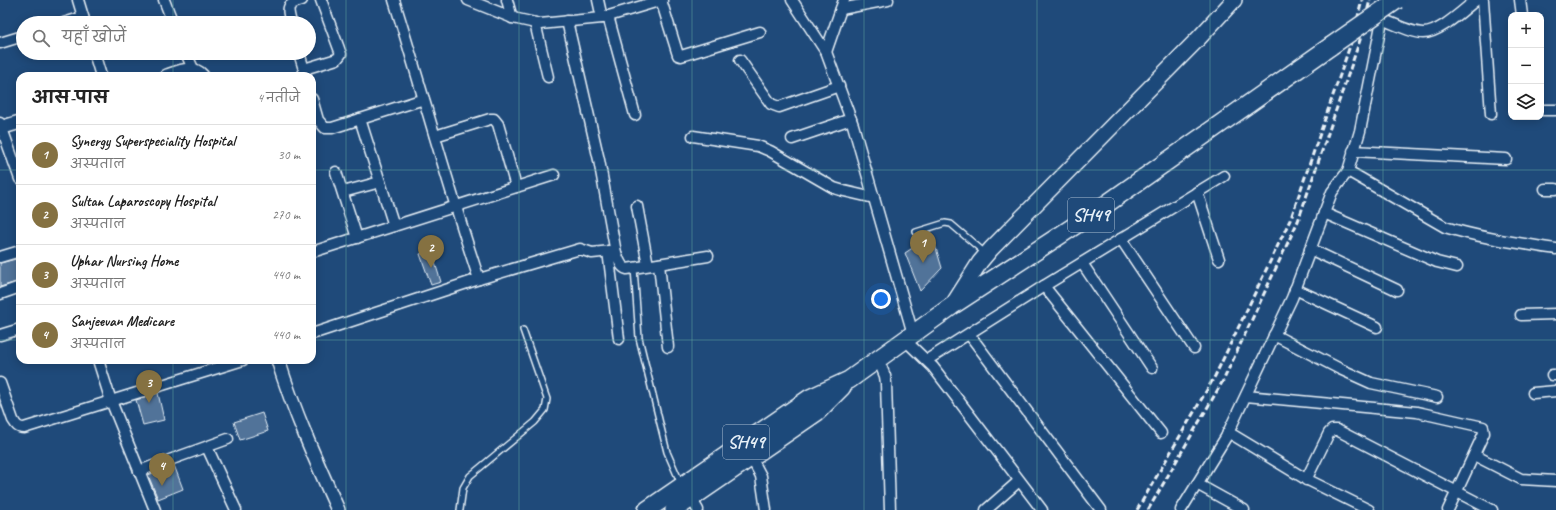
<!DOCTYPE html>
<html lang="hi">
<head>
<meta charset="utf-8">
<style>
	:root { --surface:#fff; --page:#f6f6f6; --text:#222; --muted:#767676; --line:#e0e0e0; --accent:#857141 }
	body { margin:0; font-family:Caveat,"Playpen Sans Deva",sans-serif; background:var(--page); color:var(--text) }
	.controls { position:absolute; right:12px; top:12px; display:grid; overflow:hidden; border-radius:8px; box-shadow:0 2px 10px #0003 }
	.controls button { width:36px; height:36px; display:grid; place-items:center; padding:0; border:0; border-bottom:1px solid var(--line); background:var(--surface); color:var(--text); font:20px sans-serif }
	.you { position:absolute; left:881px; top:299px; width:14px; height:14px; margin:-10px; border:3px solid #fff; border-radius:50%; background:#1a73e8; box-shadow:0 0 0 6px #1a73e833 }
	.badge { display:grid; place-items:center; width:26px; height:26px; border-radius:50%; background:var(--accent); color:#fff; font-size:13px; font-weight:700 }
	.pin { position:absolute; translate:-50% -33px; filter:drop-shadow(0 1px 2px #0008) }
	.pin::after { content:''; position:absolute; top:21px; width:14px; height:12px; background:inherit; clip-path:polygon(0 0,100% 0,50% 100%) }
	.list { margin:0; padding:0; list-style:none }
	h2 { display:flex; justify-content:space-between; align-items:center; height:52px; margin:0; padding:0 16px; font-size:17px }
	h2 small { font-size:13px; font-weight:400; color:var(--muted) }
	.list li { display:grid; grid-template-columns:26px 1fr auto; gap:12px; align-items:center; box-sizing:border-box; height:60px; padding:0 16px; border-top:1px solid var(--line) }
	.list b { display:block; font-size:15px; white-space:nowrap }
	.list p { margin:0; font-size:13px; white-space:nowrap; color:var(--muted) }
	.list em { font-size:13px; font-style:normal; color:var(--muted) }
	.icon { flex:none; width:22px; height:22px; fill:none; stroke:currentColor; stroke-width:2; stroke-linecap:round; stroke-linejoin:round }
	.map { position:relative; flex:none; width:1556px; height:510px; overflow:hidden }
	.search { position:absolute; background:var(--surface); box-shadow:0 2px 10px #0003; left:16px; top:16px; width:300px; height:44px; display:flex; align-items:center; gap:10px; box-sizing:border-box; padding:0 14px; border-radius:22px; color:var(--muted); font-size:15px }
	.panel { position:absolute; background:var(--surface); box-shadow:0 2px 10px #0003; left:16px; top:72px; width:300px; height:292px; border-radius:12px }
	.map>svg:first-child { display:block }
	.building { fill:#517399; stroke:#e8f1f8 }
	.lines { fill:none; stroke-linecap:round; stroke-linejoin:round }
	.service-casing { stroke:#e8f1f8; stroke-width:8 }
	.minor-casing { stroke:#e8f1f8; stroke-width:13 }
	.tertiary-casing { stroke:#e8f1f8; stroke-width:16 }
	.secondary-casing { stroke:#e8f1f8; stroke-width:18 }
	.primary-casing { stroke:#e8f1f8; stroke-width:20 }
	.service { stroke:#1f4a7a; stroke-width:5 }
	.minor { stroke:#1f4a7a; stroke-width:10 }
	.tertiary { stroke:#1f4a7a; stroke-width:13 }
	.secondary { stroke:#1f4a7a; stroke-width:15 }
	.primary { stroke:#1f4a7a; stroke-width:17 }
	.rail { stroke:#e8f1f8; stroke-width:3; stroke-dasharray:6 3; stroke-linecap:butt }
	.primary-bridge-casing { stroke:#e8f1f8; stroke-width:20; stroke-linecap:butt }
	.primary-bridge { stroke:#1f4a7a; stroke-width:17 }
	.grid { fill:none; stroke:#5ba19e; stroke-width:1; stroke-opacity:0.55 }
	.labels { text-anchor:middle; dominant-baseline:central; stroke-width:3; stroke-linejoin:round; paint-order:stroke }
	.shield { fill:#1f4a7a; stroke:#acbfd2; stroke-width:1 }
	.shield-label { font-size:19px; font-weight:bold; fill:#e8f1f8 }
</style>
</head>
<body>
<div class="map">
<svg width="1556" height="510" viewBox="0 0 1556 510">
	<rect width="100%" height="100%" fill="#1f4a7a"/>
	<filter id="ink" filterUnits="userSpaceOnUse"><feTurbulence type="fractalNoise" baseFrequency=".025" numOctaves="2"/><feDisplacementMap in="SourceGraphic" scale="8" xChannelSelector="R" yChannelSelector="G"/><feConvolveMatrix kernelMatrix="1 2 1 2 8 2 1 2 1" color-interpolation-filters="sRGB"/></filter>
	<g filter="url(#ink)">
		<g class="building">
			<polygon points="932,235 942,268 920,291 905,253"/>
			<polygon points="431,250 441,282 431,285 420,254"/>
			<polygon points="20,258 20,281 0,287 0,263"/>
			<polygon points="158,393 164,420 143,425 136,400"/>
			<polygon points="262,413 268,431 240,440 234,422"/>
			<polygon points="174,465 183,489 158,499 148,475"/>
		</g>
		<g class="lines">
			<defs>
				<g id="service">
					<polyline points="916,232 945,223 951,224 985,253"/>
					<polyline points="634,268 639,338 667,452 681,484"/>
					<polyline points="460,510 463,488 470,476 535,422 545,410 547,399 523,330"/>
				</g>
				<g id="minor">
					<polyline points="78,0 85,23"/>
					<polyline points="164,0 173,23"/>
					<path d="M394 0C423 93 448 187 479 279"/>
					<polyline points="468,0 513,18 540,24 602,18 662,0"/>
					<polyline points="507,0 512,18"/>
					<polyline points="598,0 602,18"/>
					<polyline points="661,0 678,55 681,56 760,32"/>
					<polyline points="792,0 826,52 853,125 913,334"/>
					<polyline points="1483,0 1491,114"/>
					<polyline points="1520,0 1522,15"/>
					<polyline points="841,9 888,0"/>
					<polyline points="608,16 635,115"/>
					<path d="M1381 19C1393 23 1411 33 1423 33 1440 33 1463 10 1476 0"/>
					<polyline points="567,21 599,160 616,253"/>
					<polyline points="64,23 83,17"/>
					<path d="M291 23C287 7 286 5 302 0"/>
					<polyline points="535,23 548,77"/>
					<polyline points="0,43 23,36"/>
					<polyline points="826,52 844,0"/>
					<polyline points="94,53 101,76"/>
					<polyline points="186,53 194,71"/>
					<polyline points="299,53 306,76"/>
					<polyline points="740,60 771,104 779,107 839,86"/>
					<polyline points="304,69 337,59 341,54 321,0"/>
					<polyline points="312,99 318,120 325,128 332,128 424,99"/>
					<polyline points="1541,110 1556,110"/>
					<polyline points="360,119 394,226"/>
					<polyline points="0,123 20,179"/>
					<polyline points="435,136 490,119 494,119 498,124 516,187"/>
					<polyline points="693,136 758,146 770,151 834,188 844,191 874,198"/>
					<polyline points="792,139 851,119"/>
					<polyline points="1353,151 1506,159"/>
					<path d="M1348 171 1445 227C1480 238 1519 243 1556 249"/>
					<polyline points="336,172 357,238"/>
					<polyline points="1545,189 1556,189"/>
					<polyline points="343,192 380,182"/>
					<polyline points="1197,192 1219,259"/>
					<polyline points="637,206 648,265"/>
					<polyline points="1324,213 1437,262 1457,267"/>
					<polyline points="1121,239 1194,348"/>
					<polyline points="1310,249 1397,290"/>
					<polyline points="608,251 619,339"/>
					<polyline points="312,252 554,175"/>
					<polyline points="0,257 20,251"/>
					<polyline points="1082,263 1152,368"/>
					<polyline points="659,264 668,347"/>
					<polyline points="1044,286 1161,433"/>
					<polyline points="1295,289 1377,327"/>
					<polyline points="0,294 20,287"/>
					<polyline points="1521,315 1556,314"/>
					<path d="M312 334 479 279 580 249 592 253 611 251 616 253C619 259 620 267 627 269L708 256"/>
					<polyline points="969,334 1101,510"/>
					<polyline points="0,335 20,329"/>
					<polyline points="1274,335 1340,369 1371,383 1437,397"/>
					<polyline points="905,340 933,367 1042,510"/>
					<polyline points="878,359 885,376 886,383 890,510"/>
					<polyline points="98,360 111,401 155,510"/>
					<polyline points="927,360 1044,286 1224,176"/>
					<polyline points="1552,375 1556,375"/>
					<path d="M0 383 13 420C16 425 18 428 24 428L243 360"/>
					<polyline points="1533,393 1556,391"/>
					<polyline points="1246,396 1417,412 1483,427 1484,433 1448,510"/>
					<polyline points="1228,432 1304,478 1369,510"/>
					<polyline points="207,447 236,510"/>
					<polyline points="1474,455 1521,479 1556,481"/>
					<polyline points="751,457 761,476 766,510"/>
					<polyline points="139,471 228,439"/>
					<polyline points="1306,480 1329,433 1332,430 1337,430 1492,510"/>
					<polyline points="1197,484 1244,510"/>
					<polyline points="691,498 698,510"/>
					<polyline points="986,510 1019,481"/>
					<polyline points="1181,510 1226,437 1292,298 1332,192 1348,171 1360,131 1384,10"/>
				</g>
				<g id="tertiary">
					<path d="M167 76C179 72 192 65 202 76"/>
					<polyline points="0,128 20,122"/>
					<path d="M278 360C294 412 316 461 338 510"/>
				</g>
				<polyline id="secondary" points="952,306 980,262 991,249 1198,39 1234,0"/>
				<g id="primary">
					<polyline points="647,510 810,398 849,380 952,306 1088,217 1331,46"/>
					<polyline points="674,510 817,412 842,387"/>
				</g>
			</defs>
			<use href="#service" class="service-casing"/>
			<use href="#minor" class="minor-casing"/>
			<use href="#tertiary" class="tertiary-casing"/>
			<use href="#secondary" class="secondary-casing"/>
			<use href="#primary" class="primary-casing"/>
			<use href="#service" class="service"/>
			<use href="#minor" class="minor"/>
			<use href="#tertiary" class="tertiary"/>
			<use href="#secondary" class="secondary"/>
			<use href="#primary" class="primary"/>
			<g class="rail">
				<polyline points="1137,510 1215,376 1291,218 1353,37 1362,0"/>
				<polyline points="1148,510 1224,379 1298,221 1360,40 1370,0"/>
			</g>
			<defs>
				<polyline id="primary-bridge" points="1331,46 1397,0"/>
			</defs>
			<use href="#primary-bridge" class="primary-bridge-casing"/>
			<use href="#primary-bridge" class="primary-bridge"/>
		</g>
	</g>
	<path class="grid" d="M173 0V23M346 0V510M519 0V510M692 0V510M864 0V510M1037 0V510M1210 0V510M1383 0V510M173 53V76M0 170H20M312 170H1556M0 340H20M312 340H1556M173 360V510"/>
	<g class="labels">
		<g class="shield">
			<rect x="1068" y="198" width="46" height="34" rx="3"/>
			<rect x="723" y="425" width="46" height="34" rx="3"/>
		</g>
		<g class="shield-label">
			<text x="1091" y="215">SH49</text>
			<text x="746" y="442">SH49</text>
		</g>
	</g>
</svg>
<div class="controls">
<button>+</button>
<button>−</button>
<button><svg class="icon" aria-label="layers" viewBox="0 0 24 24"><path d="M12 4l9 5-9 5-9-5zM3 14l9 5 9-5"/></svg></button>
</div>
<div class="you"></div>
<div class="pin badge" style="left:923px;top:263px">1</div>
<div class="pin badge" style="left:431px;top:268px">2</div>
<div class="pin badge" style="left:149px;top:403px">3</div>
<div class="pin badge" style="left:162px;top:486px">4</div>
<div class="search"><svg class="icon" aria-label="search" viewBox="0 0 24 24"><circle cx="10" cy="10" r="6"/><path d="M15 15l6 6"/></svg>यहाँ खोजें</div>
<section class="panel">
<h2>आस-पास<small>4 नतीजे</small></h2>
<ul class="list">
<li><span class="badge">1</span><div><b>Synergy Superspeciality Hospital</b><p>अस्पताल</p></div><em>30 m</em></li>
<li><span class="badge">2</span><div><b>Sultan Laparoscopy Hospital</b><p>अस्पताल</p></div><em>270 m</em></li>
<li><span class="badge">3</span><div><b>Uphar Nursing Home</b><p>अस्पताल</p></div><em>440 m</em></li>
<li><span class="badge">4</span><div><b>Sanjeevan Medicare</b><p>अस्पताल</p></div><em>440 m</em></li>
</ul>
</section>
</div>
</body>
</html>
